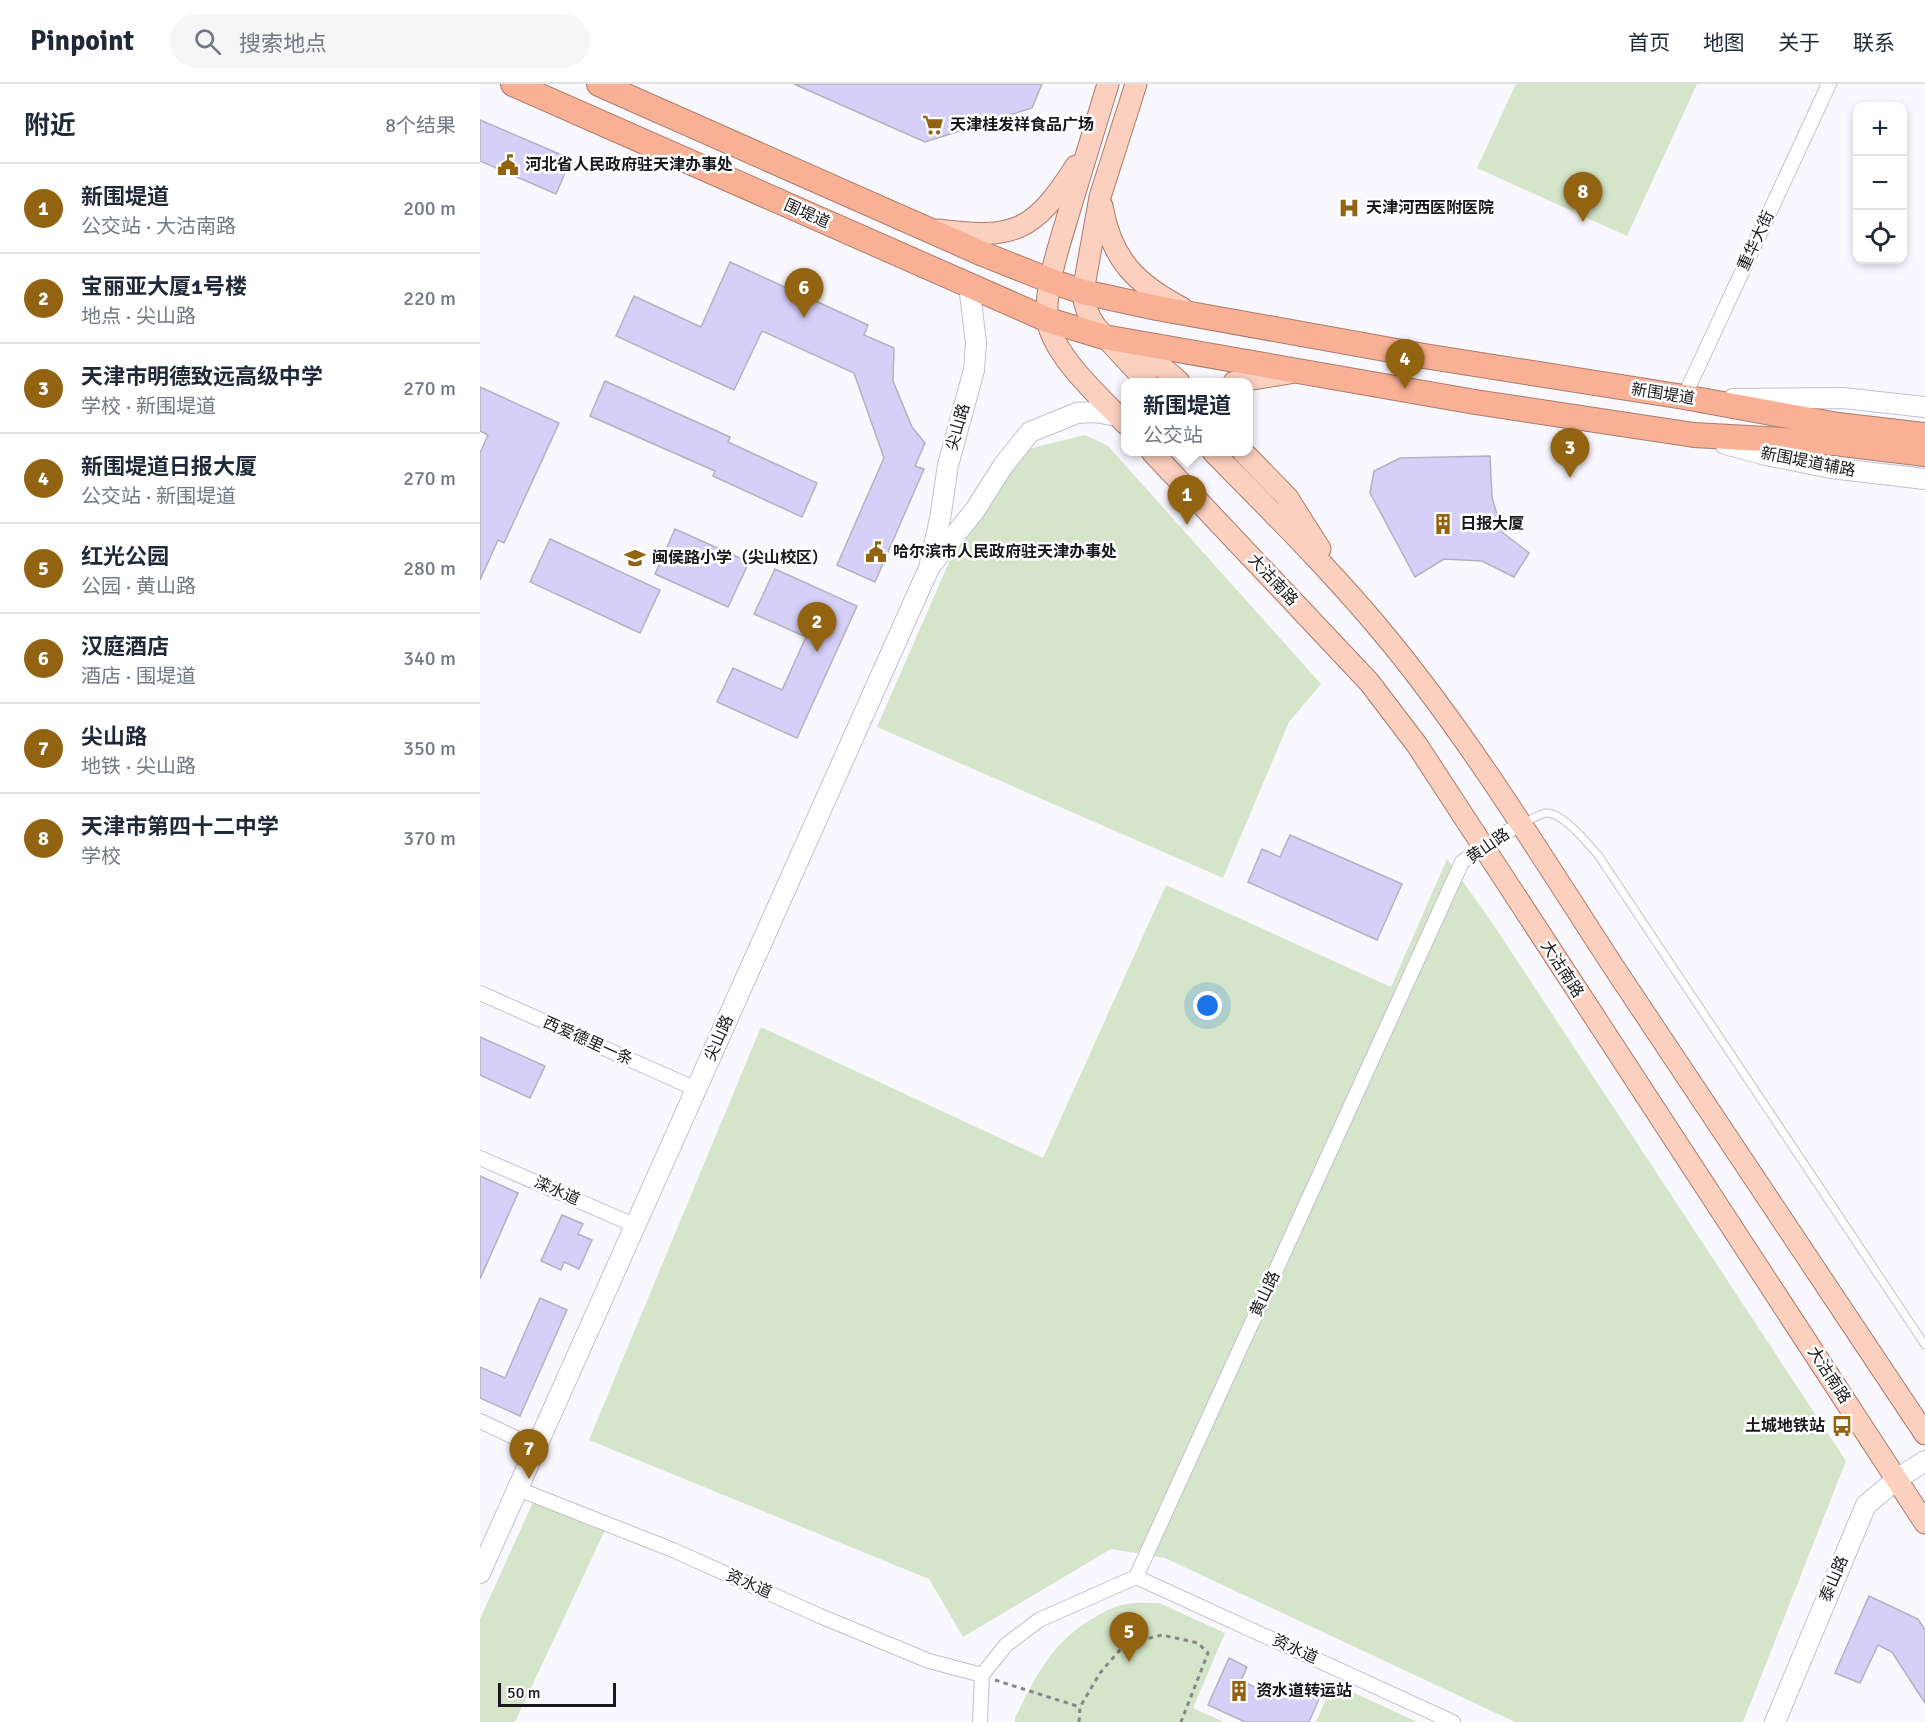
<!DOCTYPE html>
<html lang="zh">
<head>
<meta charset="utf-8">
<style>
	:root { --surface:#fff; --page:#f6f6f7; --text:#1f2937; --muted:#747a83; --line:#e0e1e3; --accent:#926310 }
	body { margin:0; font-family:Signika,"Noto Sans SC",sans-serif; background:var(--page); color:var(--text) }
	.controls { position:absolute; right:18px; top:18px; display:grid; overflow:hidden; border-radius:12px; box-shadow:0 3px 9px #0003 }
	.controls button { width:54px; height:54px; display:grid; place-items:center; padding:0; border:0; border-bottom:2px solid var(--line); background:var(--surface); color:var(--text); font:30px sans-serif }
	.scale { position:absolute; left:18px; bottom:15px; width:118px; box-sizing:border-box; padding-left:6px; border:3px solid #18181d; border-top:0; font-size:16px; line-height:21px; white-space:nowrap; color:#18181d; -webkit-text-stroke:4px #fff; paint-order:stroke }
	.you { position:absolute; left:728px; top:922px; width:21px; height:21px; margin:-15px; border:4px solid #fff; border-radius:50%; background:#1a73e8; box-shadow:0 0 0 9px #1a73e833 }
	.badge { display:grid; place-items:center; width:39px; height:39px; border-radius:50%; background:var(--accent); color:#fff; font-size:20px; font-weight:700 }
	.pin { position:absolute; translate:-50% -50px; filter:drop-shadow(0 2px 3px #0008) }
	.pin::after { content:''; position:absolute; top:32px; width:21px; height:18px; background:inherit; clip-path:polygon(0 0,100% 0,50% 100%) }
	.popup { position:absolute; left:641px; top:294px; width:132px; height:78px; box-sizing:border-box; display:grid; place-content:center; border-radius:12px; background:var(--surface); filter:drop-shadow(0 2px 4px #0005); font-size:20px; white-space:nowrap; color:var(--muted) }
	.popup b { font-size:22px; color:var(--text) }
	.popup::after { content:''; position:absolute; left:50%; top:100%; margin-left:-12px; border:12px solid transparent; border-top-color:var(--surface) }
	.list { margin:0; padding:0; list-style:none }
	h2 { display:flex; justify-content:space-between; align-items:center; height:78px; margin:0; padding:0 24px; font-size:26px }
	h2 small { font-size:20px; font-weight:400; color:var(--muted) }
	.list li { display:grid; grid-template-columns:39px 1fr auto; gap:18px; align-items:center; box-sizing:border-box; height:90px; padding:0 24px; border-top:2px solid var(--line) }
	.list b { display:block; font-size:22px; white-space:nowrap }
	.list p { margin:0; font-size:20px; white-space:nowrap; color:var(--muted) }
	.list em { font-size:20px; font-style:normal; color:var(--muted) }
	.icon { flex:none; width:33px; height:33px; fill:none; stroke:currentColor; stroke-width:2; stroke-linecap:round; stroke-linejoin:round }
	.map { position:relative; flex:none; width:1445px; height:1638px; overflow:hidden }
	header { display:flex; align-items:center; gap:36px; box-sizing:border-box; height:84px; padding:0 30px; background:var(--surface); border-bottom:2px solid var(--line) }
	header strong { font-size:28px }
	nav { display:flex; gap:33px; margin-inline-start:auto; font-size:21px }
	.search { width:420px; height:54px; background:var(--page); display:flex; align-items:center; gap:15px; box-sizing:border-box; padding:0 21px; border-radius:33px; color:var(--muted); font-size:22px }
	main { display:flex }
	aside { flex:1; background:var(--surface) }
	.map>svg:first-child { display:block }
	.green { fill:#d4e5c9 }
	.building { fill:#d6d0f9; stroke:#b3b1c1; stroke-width:1.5 }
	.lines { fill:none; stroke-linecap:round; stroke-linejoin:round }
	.lane-casing { stroke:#c2bfd0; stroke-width:9 }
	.street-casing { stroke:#c2bfd0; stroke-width:16 }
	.secondary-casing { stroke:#c2bfd0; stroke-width:22 }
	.primary-casing { stroke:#aa7b6a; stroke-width:23 }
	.highway-casing { stroke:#aa7b6a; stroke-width:26 }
	.path { stroke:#87868c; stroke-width:3; stroke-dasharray:4.5 4.5; stroke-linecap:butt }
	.lane { stroke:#fff; stroke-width:7 }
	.street { stroke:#fff; stroke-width:14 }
	.secondary { stroke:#fff; stroke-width:20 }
	.primary { stroke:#fbd0bf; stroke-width:21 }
	.highway { stroke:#f8b194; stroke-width:24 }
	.labels { text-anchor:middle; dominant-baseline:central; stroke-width:5; stroke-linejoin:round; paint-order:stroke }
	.poi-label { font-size:16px; font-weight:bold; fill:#18181d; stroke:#fff; text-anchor:start }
	.street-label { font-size:16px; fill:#18181d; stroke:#fff }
</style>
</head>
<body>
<header>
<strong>Pinpoint</strong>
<div class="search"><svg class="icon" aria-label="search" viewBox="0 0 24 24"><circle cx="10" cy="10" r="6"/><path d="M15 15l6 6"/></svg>搜索地点</div>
<nav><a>首页</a><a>地图</a><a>关于</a><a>联系</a></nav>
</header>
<main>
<aside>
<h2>附近<small>8个结果</small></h2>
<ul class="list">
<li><span class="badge">1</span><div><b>新围堤道</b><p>公交站 · 大沽南路</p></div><em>200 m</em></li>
<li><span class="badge">2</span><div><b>宝丽亚大厦1号楼</b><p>地点 · 尖山路</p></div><em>220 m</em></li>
<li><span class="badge">3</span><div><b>天津市明德致远高级中学</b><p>学校 · 新围堤道</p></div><em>270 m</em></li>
<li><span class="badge">4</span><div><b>新围堤道日报大厦</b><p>公交站 · 新围堤道</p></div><em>270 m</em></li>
<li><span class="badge">5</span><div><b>红光公园</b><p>公园 · 黄山路</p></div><em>280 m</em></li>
<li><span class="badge">6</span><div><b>汉庭酒店</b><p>酒店 · 围堤道</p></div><em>340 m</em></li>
<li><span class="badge">7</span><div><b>尖山路</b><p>地铁 · 尖山路</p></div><em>350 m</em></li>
<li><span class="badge">8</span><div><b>天津市第四十二中学</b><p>学校</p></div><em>370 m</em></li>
</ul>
</aside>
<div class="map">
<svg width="1445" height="1638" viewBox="0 0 1445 1638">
	<rect width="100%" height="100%" fill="#f9f8ff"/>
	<g class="green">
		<polygon points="1036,0 1217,0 1147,152 997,84"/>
		<polygon points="605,351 628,362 841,600 809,638 743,794 397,643 470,476 548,365"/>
		<polygon points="967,775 1013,840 1366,1377 1263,1638 1035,1638 685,1474 631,1465 483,1553 449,1495 109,1356 281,943 563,1074 686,801 911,903"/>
		<polygon points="54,1416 126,1444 35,1638 0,1638 0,1535"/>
		<path d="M679 1519 745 1549 713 1624 744 1638H535V1634C557 1590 572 1557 617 1532 626 1527 637 1521 647 1520 658 1518 669 1519 679 1519Z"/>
		<polygon points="853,1599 937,1638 836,1638"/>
	</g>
	<g class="building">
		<polygon points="314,0 562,0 552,24 445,58"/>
		<polygon points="0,36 91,75 76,110 0,77"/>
		<polygon points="250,178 388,241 384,251 414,264 413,297 432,343 445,359 435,382 444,385 395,498 357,481 404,374 374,289 282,247 254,306 136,252 154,212 221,243"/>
		<polygon points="125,297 250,353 248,358 337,399 322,433 233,392 235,387 110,332"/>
		<polygon points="0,303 79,339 24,459 18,456 0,496 0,369 8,351 0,347"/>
		<polygon points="1010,372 1012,413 1022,448 1049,469 1034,493 1002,477 964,475 935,493 890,409 894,387 920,374"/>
		<polygon points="195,445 269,478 248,523 175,490"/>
		<polygon points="70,455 180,506 160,549 50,498"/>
		<polygon points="295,485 377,522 317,654 237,618 253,584 302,606 326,553 274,530"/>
		<polygon points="810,751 922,800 897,856 768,798 782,765 800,773"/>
		<polygon points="0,953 65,982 50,1014 0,991"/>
		<polygon points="0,1092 38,1109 0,1195"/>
		<polygon points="82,1131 103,1140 98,1150 112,1156 99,1185 84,1178 81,1186 61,1177"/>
		<polygon points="60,1214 87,1226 40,1332 0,1314 0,1283 25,1294"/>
		<polygon points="1389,1512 1438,1535 1445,1546 1445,1619 1412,1568 1398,1561 1380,1599 1355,1589"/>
		<polygon points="749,1574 767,1583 761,1597 800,1614 806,1600 839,1615 829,1638 765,1638 728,1621"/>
	</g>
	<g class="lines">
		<defs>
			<path id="lane" d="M1044 738C1050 736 1060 730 1066 729 1083 728 1108 760 1118 771L1445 1261"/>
			<g id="street">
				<polyline points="1204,313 1349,0"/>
				<polyline points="0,909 216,1005"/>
				<polyline points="0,1074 154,1141"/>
				<polyline points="0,1337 57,1364"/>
				<polyline points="38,1405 193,1466 340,1532 449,1577 502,1591"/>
				<polyline points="656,1493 973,1638"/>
				<polyline points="500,1638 502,1591 526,1561 559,1536 656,1493 982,778 1041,739"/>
			</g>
			<g id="secondary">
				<polyline points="1253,315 1363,314 1445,323"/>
				<polyline points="1245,360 1286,371 1351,384 1445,395"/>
				<polyline points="452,480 495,426 523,382 550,348 597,329 615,328 638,332"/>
				<polyline points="0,1489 449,484 460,435 468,381 494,286 496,259 489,201"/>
				<polyline points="1295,1638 1386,1421 1417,1395 1445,1377"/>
			</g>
			<g id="primary">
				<path d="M628 0C616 39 604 79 592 118 583 150 560 212 569 243 580 278 621 314 646 340"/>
				<path d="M656 0 620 113 603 208C604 222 608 232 616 243L667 298"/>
				<path d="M622 122C631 175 656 200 702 224"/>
				<path d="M458 146C534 156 554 148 596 82"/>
				<path d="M642 261C664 271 682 281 699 298"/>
				<polyline points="754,298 810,289"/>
				<polyline points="672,368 889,598 937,661 1445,1439"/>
				<path d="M733 368C794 430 857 492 912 560 994 661 1062 773 1133 882 1237 1038 1341 1194 1445 1350"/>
				<polyline points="763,368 807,413 840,465"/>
			</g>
			<g id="highway">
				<polyline points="33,0 568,236 624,253 995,318 1214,351 1355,359 1445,370"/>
				<polyline points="119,0 503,170 571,197 603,208 677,224 944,272 1204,313 1358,341 1445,351"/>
			</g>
		</defs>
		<use href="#lane" class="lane-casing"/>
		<use href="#street" class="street-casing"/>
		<use href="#secondary" class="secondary-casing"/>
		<use href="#primary" class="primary-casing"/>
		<use href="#highway" class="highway-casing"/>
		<g class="path">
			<polyline points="515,1596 600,1623"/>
			<polyline points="599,1638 600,1623 620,1589 645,1560 682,1551 718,1559 728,1569 701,1638"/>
		</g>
		<use href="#lane" class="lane"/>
		<use href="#street" class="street"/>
		<use href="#secondary" class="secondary"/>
		<use href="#primary" class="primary"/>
		<use href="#highway" class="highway"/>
	</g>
	<defs>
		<symbol id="supermarket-bare" viewBox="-9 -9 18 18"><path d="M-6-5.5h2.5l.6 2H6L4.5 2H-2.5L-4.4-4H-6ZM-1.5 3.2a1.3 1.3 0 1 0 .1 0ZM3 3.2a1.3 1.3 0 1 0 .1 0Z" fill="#926310" stroke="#fff" stroke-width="2.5" paint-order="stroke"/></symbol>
		<symbol id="civic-bare" viewBox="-9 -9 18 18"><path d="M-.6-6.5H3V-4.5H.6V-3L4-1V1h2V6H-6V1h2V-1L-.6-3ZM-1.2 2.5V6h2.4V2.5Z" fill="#926310" stroke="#fff" stroke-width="2.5" paint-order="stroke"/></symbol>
		<symbol id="hospital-bare" viewBox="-9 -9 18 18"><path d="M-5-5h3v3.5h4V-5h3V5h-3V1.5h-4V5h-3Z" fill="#926310" stroke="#fff" stroke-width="2.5" paint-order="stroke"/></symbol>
		<symbol id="building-bare" viewBox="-9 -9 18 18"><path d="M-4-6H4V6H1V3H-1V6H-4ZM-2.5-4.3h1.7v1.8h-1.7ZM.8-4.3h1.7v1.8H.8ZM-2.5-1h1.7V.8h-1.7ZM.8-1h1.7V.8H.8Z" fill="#926310" stroke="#fff" stroke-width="2.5" paint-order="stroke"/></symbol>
		<symbol id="school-bare" viewBox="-9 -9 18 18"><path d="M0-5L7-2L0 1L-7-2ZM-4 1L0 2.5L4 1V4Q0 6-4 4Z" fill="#926310" stroke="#fff" stroke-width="2.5" paint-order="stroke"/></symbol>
		<symbol id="bus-bare" viewBox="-9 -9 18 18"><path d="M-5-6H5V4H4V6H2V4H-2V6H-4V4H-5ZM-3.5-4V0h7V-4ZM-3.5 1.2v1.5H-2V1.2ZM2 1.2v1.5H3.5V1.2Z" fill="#926310" stroke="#fff" stroke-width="2.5" paint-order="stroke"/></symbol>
	</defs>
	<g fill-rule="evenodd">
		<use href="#supermarket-bare" x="438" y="26" width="30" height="30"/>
		<use href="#civic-bare" x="13" y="66" width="30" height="30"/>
		<use href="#hospital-bare" x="854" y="109" width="30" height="30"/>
		<use href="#building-bare" x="948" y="425" width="30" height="30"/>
		<use href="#civic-bare" x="381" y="453" width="30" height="30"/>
		<use href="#school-bare" x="140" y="459" width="30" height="30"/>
		<use href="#bus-bare" x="1347" y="1327" width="30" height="30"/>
		<use href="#building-bare" x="744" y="1592" width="30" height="30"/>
	</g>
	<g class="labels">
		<g class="poi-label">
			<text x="470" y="41">天津桂发祥食品广场</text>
			<text x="45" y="81">河北省人民政府驻天津办事处</text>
			<text x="886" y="124">天津河西医附医院</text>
			<text x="980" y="440">日报大厦</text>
			<text x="413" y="468">哈尔滨市人民政府驻天津办事处</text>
			<text x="172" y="474">闽侯路小学（尖山校区）</text>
			<text x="1345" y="1342" text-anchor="end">土城地铁站</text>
			<text x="776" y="1607">资水道转运站</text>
		</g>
		<g class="street-label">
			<text transform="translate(327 130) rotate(24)">围堤道</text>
			<text transform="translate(1276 157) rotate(-65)">重华大街</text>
			<text transform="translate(1183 310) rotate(9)">新围堤道</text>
			<text transform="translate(478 343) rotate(-74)">尖山路</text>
			<text transform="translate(1328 378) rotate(11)">新围堤道辅路</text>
			<text transform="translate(793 496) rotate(47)">大沽南路</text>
			<text transform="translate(1008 762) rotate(-35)">黄山路</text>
			<text transform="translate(1082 885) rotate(57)">大沽南路</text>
			<text transform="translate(239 954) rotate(-66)">尖山路</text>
			<text transform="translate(108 957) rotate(24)">西爱德里一条</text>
			<text transform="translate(77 1107) rotate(24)">滦水道</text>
			<text transform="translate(785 1210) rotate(-65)">黄山路</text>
			<text transform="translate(1349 1291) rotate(57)">大沽南路</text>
			<text transform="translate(1354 1495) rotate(-67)">泰山路</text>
			<text transform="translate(269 1500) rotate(24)">资水道</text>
			<text transform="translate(815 1565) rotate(25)">资水道</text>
		</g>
	</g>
</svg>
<div class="controls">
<button>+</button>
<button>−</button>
<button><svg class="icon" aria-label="locate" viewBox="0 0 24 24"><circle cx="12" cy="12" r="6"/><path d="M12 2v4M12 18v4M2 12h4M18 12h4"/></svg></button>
</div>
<div class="scale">50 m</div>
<div class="you"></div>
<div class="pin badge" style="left:707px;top:441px">1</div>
<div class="popup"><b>新围堤道</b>公交站</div>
<div class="pin badge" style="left:337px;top:568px">2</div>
<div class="pin badge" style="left:1090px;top:394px">3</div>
<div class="pin badge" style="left:925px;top:305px">4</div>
<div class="pin badge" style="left:649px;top:1578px">5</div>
<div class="pin badge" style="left:324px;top:234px">6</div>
<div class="pin badge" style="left:49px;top:1395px">7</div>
<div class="pin badge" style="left:1103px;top:138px">8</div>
</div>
</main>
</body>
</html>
